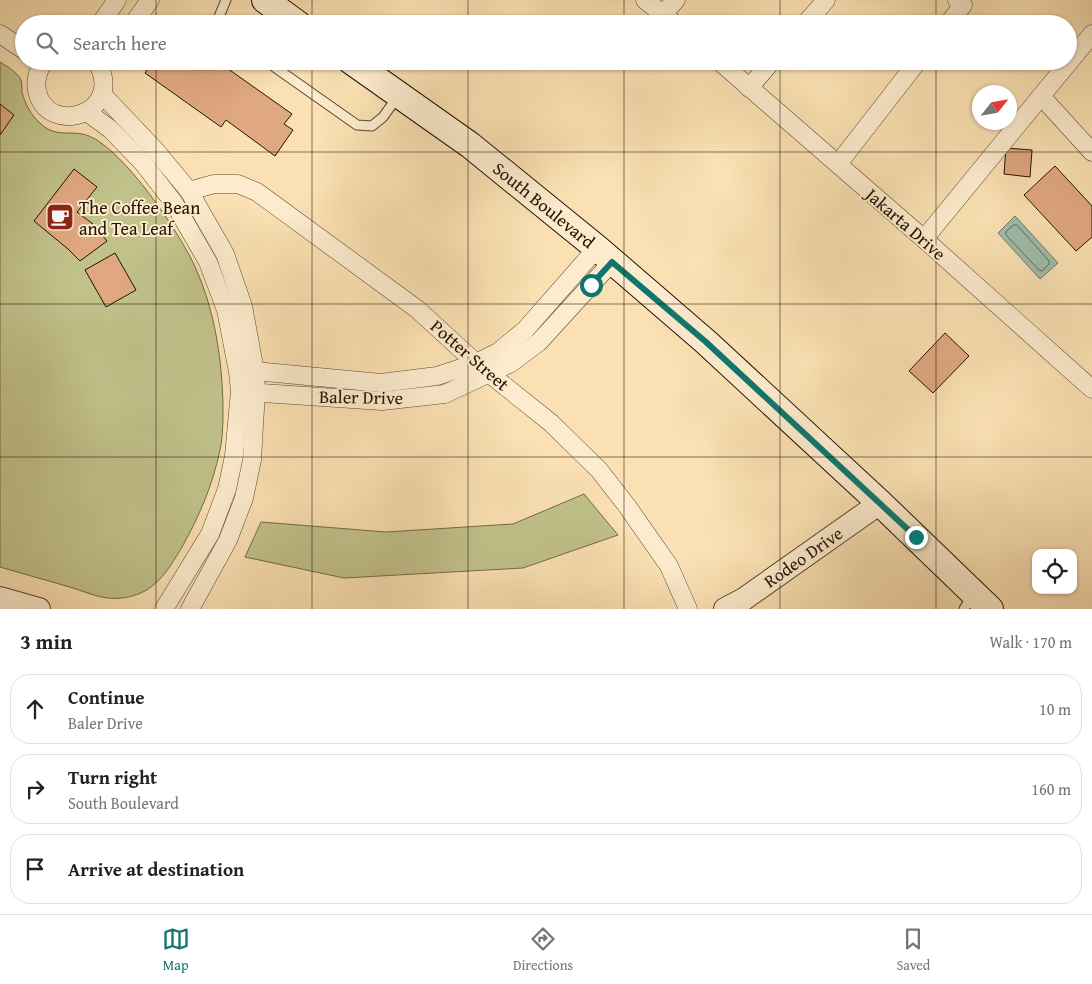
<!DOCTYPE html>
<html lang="en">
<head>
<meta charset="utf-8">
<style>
	:root { --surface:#fff; --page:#f6f6f6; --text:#222; --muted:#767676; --line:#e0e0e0; --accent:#0f766e }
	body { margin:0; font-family:"Gentium Book Plus",serif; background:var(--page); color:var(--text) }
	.controls { position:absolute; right:15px; bottom:15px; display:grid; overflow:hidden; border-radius:10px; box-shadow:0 1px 4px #0004 }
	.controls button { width:45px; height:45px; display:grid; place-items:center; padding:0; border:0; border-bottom:1px solid var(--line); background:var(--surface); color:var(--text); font:25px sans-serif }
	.compass { position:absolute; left:972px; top:85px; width:45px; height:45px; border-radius:50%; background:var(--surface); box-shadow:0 1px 4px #0004; rotate:59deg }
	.stop { position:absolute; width:15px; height:15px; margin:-11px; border:4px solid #0f766e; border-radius:50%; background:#fff }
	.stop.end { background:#0f766e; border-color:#fff; box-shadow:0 1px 5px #0008 }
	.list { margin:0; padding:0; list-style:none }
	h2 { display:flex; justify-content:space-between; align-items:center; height:65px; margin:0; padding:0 20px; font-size:21px }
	h2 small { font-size:16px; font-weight:400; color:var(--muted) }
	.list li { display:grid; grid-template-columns:32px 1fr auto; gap:15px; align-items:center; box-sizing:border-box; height:70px; margin:0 10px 10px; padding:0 10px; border:1px solid var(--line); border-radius:20px }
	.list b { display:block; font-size:19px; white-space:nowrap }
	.list p { margin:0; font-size:16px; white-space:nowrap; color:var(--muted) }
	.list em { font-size:16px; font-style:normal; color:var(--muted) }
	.icon { flex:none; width:28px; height:28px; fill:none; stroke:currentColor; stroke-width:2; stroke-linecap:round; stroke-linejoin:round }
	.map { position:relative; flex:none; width:1092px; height:609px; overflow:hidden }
	.search { position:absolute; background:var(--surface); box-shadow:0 1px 4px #0004; left:15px; right:15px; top:15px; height:55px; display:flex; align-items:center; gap:12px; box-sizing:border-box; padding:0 18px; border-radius:28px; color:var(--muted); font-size:19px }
	.sheet { height:305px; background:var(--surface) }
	nav { display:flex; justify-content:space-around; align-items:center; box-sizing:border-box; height:70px; border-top:1px solid var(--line); background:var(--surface); font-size:14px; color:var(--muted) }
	nav a { display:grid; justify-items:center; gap:2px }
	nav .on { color:var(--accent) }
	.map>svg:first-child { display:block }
	.green { fill:#c1c18a; stroke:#726a45 }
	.water { fill:#9ebdaa; stroke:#6d7966 }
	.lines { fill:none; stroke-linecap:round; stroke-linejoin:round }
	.shore { stroke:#606855; stroke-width:1 }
	.building { fill:#dfa880; stroke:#231300 }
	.service-casing { stroke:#59462c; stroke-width:11 }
	.minor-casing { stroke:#59462c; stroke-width:19 }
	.tertiary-casing { stroke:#59462c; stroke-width:24 }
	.secondary-casing { stroke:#231300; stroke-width:28 }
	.service { stroke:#fcebcd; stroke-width:9 }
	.minor { stroke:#fcebcd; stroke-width:18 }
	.tertiary { stroke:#fcebcd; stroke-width:22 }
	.secondary { stroke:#fcebcd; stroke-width:26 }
	.route { stroke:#0f766e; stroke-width:6 }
	.grid { fill:none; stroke:#231300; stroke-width:1; stroke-opacity:0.55 }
	.labels { text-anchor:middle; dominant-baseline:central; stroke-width:4; stroke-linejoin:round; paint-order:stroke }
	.street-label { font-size:18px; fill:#231300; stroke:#fcebcd }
	.poi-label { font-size:18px; fill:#231300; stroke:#fcebcd; text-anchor:start }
</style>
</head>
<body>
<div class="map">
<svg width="1092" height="609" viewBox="0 0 1092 609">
	<rect width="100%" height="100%" fill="#fae0b2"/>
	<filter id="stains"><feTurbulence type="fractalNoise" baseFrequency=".004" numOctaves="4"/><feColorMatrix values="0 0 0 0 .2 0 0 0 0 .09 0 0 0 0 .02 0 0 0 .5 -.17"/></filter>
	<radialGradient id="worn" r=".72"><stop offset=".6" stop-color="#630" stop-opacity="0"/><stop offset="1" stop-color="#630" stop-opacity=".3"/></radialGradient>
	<g class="green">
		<path d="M0 62C8 67 17 72 21 80 22 84 22 88 22 92 25 104 31 115 40 123 56 139 72 129 89 136 124 150 181 234 196 269 215 312 222 359 223 406 223 420 223 436 220 450 213 484 199 517 182 547 170 567 157 590 132 596 126 598 115 599 108 598 97 597 85 592 73 588 49 581 24 574 0 567Z"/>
		<polygon points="584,494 618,535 523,568 344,578 245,557 261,522 386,532 513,524"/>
	</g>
	<polygon class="water" points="1015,216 1058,263 1040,279 998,233"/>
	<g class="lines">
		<polygon class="shore" points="1014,225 1017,225 1049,261 1049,264 1042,271 1039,270 1006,235 1006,232"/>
	</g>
	<g class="building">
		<polygon points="153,61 217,61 292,114 284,124 293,130 275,156 226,120 221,127 145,73"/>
		<polygon points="0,104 14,115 0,135"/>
		<polygon points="1006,148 1032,150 1030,177 1004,174"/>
		<polygon points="1055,166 1092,206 1092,237 1076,251 1024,195"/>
		<polygon points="74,169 97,187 77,212 93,224 107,241 80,261 68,249 34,221"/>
		<polygon points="115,253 136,290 106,307 85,270"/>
		<polygon points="945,333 969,356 933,393 909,371"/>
	</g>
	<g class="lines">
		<defs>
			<g id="service">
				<polyline points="221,24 218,19 226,0"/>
				<polyline points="266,61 357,125 372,126 383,117 398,96"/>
				<polyline points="964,609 972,596"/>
			</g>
			<g id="minor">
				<polyline points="645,0 675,24"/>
				<polyline points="663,14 676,0"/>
				<polyline points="100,24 117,0"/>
				<polyline points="133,24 150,0"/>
				<polyline points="805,24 826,0"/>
				<polyline points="948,24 963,5 957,0"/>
				<polyline points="0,34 24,50"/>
				<path d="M44 61C38 70 35 80 37 91 48 139 128 112 96 61"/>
				<polyline points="719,61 924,239 1092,389"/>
				<polyline points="749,88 772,61"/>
				<polyline points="102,94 156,151 189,191 225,254 243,306 255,371 256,392 252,460 244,498 228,540 190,609"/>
				<polyline points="1041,96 1092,152"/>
				<polyline points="87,112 110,129 143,163 174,203 208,262 226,310 238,372 240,391 234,456 227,489 210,534 164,609"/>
				<polyline points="838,164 918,61"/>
				<polyline points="189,191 214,184 238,184 257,192 417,309 476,363 551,423 599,470 627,506 669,566 688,609"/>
				<polyline points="924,239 1092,34"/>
				<polyline points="243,372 255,371 381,383 437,376 476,363 498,352 525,330 597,248"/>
				<polyline points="246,392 382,401 445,394 511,363 539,342 612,262"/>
			</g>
			<g id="tertiary">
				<polyline points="0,598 39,609"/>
				<polyline points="725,609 744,599 880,503"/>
			</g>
			<g id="secondary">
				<polyline points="265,0 298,24"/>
				<polyline points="351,61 470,145 597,248 706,342 880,503 990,609"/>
			</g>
		</defs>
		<use href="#service" class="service-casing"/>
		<use href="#minor" class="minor-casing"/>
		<use href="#tertiary" class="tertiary-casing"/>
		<use href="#secondary" class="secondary-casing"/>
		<use href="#service" class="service"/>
		<use href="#minor" class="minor"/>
		<use href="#tertiary" class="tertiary"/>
		<use href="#secondary" class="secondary"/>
	</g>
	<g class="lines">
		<polyline class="route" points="591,285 612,262 706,342 916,537"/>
	</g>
	<path class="grid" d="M156 0V24M312 0V24M468 0V24M624 0V24M780 0V24M936 0V24M156 61V609M312 61V609M468 61V609M624 61V609M780 61V609M936 61V609M0 152H1092M0 304H1092M0 457H1092"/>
	<defs>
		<symbol id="cafe-square" viewBox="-11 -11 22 22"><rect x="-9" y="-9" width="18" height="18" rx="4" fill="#8f2418" stroke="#fcebcd"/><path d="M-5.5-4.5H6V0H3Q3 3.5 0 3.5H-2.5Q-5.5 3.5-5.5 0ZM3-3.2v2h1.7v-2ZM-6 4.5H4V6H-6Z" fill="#fff"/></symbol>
	</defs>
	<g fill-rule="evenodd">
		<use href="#cafe-square" x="44" y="201" width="32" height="32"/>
	</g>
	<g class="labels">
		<g class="street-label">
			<text transform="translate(544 205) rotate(39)">South Boulevard</text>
			<text transform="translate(906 224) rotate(41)">Jakarta Drive</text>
			<text transform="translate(470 355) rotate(41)">Potter Street</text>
			<text transform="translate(361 397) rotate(1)">Baler Drive</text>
			<text transform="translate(803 557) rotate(-35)">Rodeo Drive</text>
		</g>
		<g class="poi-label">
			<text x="79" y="207">The Coffee Bean<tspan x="79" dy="21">and Tea Leaf</tspan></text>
		</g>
	</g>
	<rect width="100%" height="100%" filter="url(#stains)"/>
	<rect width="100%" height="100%" fill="url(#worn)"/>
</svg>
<div class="controls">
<button><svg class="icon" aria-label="locate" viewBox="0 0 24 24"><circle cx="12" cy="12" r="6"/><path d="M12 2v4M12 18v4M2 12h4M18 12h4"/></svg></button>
</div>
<svg class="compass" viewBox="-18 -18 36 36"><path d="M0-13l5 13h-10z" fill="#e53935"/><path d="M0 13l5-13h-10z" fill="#767676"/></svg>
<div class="stop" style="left:591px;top:285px"></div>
<div class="stop end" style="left:916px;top:537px"></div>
<div class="search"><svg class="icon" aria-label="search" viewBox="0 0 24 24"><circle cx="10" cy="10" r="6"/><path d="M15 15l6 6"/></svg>Search here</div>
</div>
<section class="sheet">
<h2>3 min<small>Walk · 170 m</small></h2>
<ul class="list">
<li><svg class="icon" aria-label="ahead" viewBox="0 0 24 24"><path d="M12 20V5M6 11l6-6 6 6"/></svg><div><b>Continue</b><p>Baler Drive</p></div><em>10 m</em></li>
<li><svg class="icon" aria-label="right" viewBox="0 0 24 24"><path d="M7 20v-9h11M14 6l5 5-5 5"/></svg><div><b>Turn right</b><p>South Boulevard</p></div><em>160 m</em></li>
<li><svg class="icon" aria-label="arrive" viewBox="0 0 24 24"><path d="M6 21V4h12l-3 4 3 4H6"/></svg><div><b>Arrive at destination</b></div></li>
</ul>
</section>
<nav>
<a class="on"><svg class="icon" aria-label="map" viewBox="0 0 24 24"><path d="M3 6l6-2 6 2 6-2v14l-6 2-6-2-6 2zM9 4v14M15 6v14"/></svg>Map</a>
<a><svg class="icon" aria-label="directions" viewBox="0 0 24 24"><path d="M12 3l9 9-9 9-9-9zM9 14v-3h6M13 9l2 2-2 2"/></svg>Directions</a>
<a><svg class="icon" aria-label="saved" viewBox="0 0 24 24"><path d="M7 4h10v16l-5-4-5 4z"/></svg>Saved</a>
</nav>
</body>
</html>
